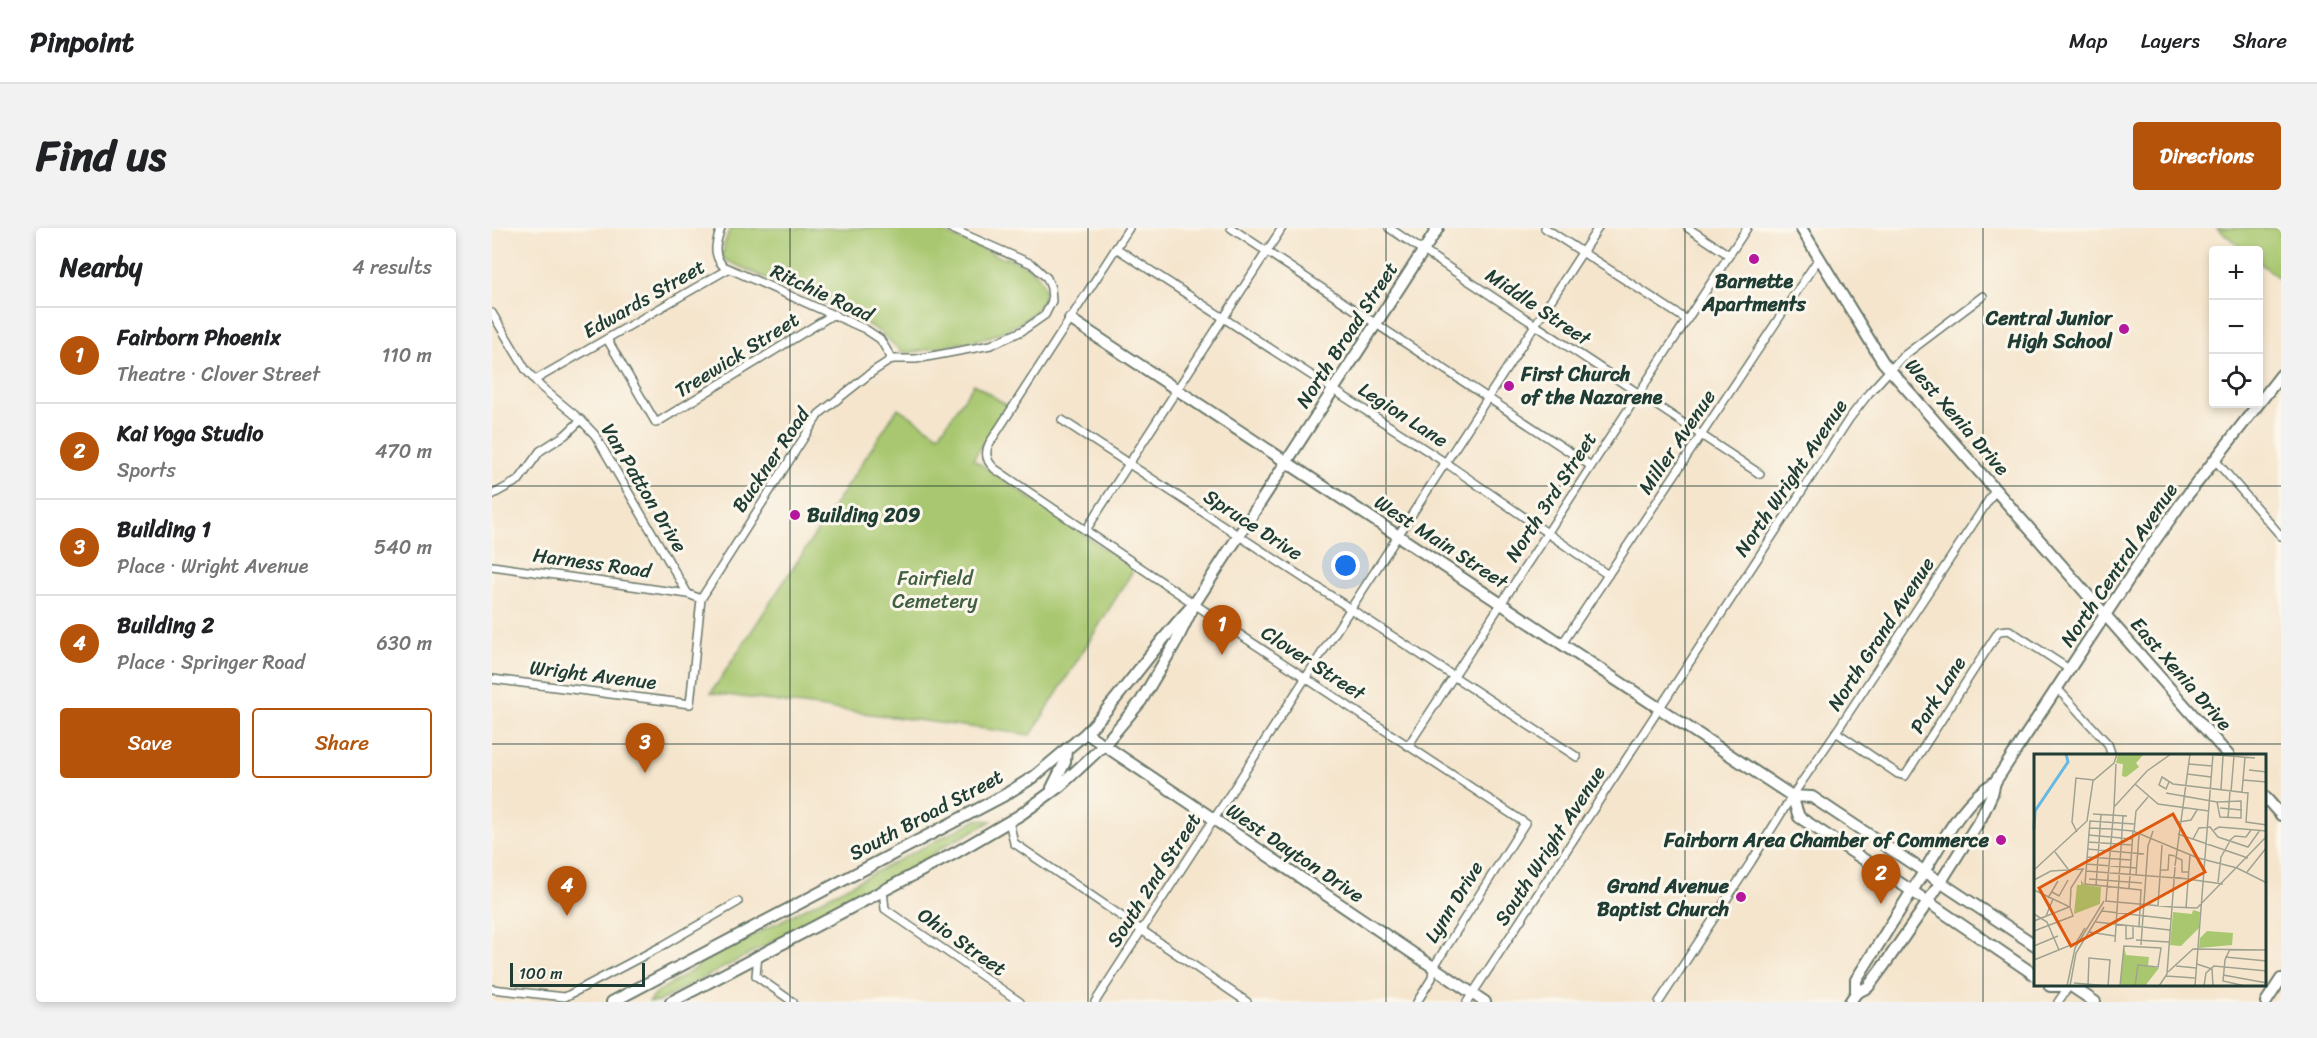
<!DOCTYPE html>
<html lang="en">
<head>
<meta charset="utf-8">
<style>
	:root { --surface:#fff; --page:#f2f2f2; --text:#202124; --muted:#757577; --line:#e0e0e0; --accent:#b45309 }
	body { margin:0; font-family:Sriracha,sans-serif; background:var(--page); color:var(--text) }
	.controls { position:absolute; right:18px; top:18px; display:grid; overflow:hidden; border-radius:6px; box-shadow:0 3px 9px #0003 }
	.controls button { width:54px; height:54px; display:grid; place-items:center; padding:0; border:0; border-bottom:2px solid var(--line); background:var(--surface); color:var(--text); font:30px sans-serif }
	.scale { position:absolute; left:18px; bottom:15px; width:135px; box-sizing:border-box; padding-left:6px; border:3px solid #1f3d34; border-top:0; font-size:16px; line-height:21px; white-space:nowrap; color:#1f3d34; -webkit-text-stroke:4px #fbf7ec; paint-order:stroke }
	.you { position:absolute; left:854px; top:338px; width:21px; height:21px; margin:-15px; border:4px solid #fff; border-radius:50%; background:#1a73e8; box-shadow:0 0 0 9px #1a73e833 }
	.badge { display:grid; place-items:center; width:39px; height:39px; border-radius:50%; background:var(--accent); color:#fff; font-size:20px; font-weight:700 }
	.pin { position:absolute; translate:-50% -50px; filter:drop-shadow(0 2px 3px #0008) }
	.pin::after { content:''; position:absolute; top:32px; width:21px; height:18px; background:inherit; clip-path:polygon(0 0,100% 0,50% 100%) }
	.list { margin:0; padding:0; list-style:none }
	h2 { display:flex; justify-content:space-between; align-items:center; height:78px; margin:0; padding:0 24px; font-size:26px }
	h2 small { font-size:20px; font-weight:400; color:var(--muted) }
	.list li { display:grid; grid-template-columns:39px 1fr auto; gap:18px; align-items:center; box-sizing:border-box; height:96px; padding:0 24px; border-top:2px solid var(--line) }
	.list b { display:block; font-size:22px; white-space:nowrap }
	.list p { margin:0; font-size:20px; white-space:nowrap; color:var(--muted) }
	.list em { font-size:20px; font-style:normal; color:var(--muted) }
	.actions { display:flex; gap:12px; padding:18px 24px }
	.actions a { flex:1; padding:14px 0; border:2px solid var(--accent); border-radius:6px; text-align:center; font-size:21px; color:var(--accent) }
	.actions .main { background:var(--accent); color:#fff }
	.icon { flex:none; width:33px; height:33px; fill:none; stroke:currentColor; stroke-width:2; stroke-linecap:round; stroke-linejoin:round }
	.map { position:relative; flex:none; width:1789px; height:774px; overflow:hidden; border-radius:6px }
	header { display:flex; align-items:center; gap:36px; box-sizing:border-box; height:84px; padding:0 30px; background:var(--surface); border-bottom:2px solid var(--line) }
	header strong { font-size:28px }
	nav { display:flex; gap:33px; margin-inline-start:auto; font-size:21px }
	.intro { display:flex; align-items:center; justify-content:space-between; box-sizing:border-box; height:144px; padding:0 36px }
	h1 { margin:0; font-size:42px }
	.button { padding:15px 27px; border-radius:6px; background:var(--accent); color:#fff; font-size:21px; font-weight:700 }
	main { display:flex; gap:36px; padding:0 36px }
	aside { flex:1; background:var(--surface); border-radius:6px; box-shadow:0 3px 9px #0003 }
	.map>svg:first-child { display:block }
	.green { fill:#a8c76f; stroke:#648252; stroke-width:1.5 }
	.lines { fill:none; stroke-linecap:round; stroke-linejoin:round }
	.street-casing { stroke:#6a786a; stroke-width:10 }
	.secondary-casing { stroke:#6a786a; stroke-width:14 }
	.primary-casing { stroke:#6a786a; stroke-width:14 }
	.street { stroke:#fff; stroke-width:7 }
	.secondary { stroke:#fff; stroke-width:10 }
	.primary { stroke:#fff; stroke-width:10 }
	.grid { fill:none; stroke:#1f3d34; stroke-width:1.5; stroke-opacity:0.55 }
	.poi-dot { fill:#b5179e; stroke:#fbf7ec; stroke-width:2 }
	.labels { text-anchor:middle; dominant-baseline:central; stroke-width:6; stroke-linejoin:round; paint-order:stroke }
	.poi-label { font-size:20px; font-weight:bold; fill:#1f3d34; stroke:#fbf7ec; text-anchor:end }
	.street-label { font-size:20px; fill:#1f3d34; stroke:#fbf7ec }
	.park-label { font-size:20px; fill:#416043; stroke:#fbf7ec }
	.inset-river { fill:none; stroke:#66b9e2; stroke-width:3 }
	.inset-road { fill:none; stroke:#9fa290; stroke-width:1.5 }
	.view { fill:#de580e; fill-opacity:0.15; stroke:#de580e; stroke-width:3 }
	.inset-edge { fill:none; stroke:#1f3d34; stroke-width:3 }
</style>
</head>
<body>
<header>
<strong>Pinpoint</strong>
<nav><a>Map</a><a>Layers</a><a>Share</a></nav>
</header>
<div class="intro"><h1>Find us</h1><a class="button">Directions</a></div>
<main>
<aside>
<h2>Nearby<small>4 results</small></h2>
<ul class="list">
<li><span class="badge">1</span><div><b>Fairborn Phoenix</b><p>Theatre · Clover Street</p></div><em>110 m</em></li>
<li><span class="badge">2</span><div><b>Kai Yoga Studio</b><p>Sports</p></div><em>470 m</em></li>
<li><span class="badge">3</span><div><b>Building 1</b><p>Place · Wright Avenue</p></div><em>540 m</em></li>
<li><span class="badge">4</span><div><b>Building 2</b><p>Place · Springer Road</p></div><em>630 m</em></li>
</ul>
<div class="actions"><a class="main">Save</a><a>Share</a></div>
</aside>
<div class="map">
<svg width="1789" height="774" viewBox="0 0 1789 774">
	<rect width="100%" height="100%" fill="#fbf7ec"/>
	<filter id="ink" filterUnits="userSpaceOnUse"><feTurbulence type="fractalNoise" baseFrequency=".0167" numOctaves="2"/><feDisplacementMap in="SourceGraphic" scale="12" xChannelSelector="R" yChannelSelector="G"/><feConvolveMatrix kernelMatrix="1 2 1 2 8 2 1 2 1" color-interpolation-filters="sRGB"/></filter>
	<filter id="wash" filterUnits="userSpaceOnUse"><feTurbulence type="fractalNoise" baseFrequency=".008" numOctaves="4" result="noise"/><feDisplacementMap in="SourceGraphic" scale="24" xChannelSelector="R" yChannelSelector="G"/><feGaussianBlur stdDeviation="1.35" result="paint"/><feColorMatrix in="noise" values="0 0 0 0 0 0 0 0 0 0 0 0 0 0 0 0 0 1.4 0 .05"/><feComposite in="paint" operator="in"/></filter>
	<g filter="url(#wash)">
		<rect width="100%" height="100%" fill="#f5e5cd"/>
		<g class="green">
			<path d="M238 0H441L513 31 514 29C522 33 532 36 539 41 576 71 528 98 502 107 486 113 468 115 452 118 439 120 423 126 410 124L388 104 370 93 233 32 229 24H232V17Z"/>
			<polygon points="1725,0 1789,0 1789,52 1767,34 1766,22 1753,22"/>
			<polygon points="482,156 516,178 481,231 642,341 539,507 219,465 406,180 447,207"/>
			<path d="M486 591 500 593 449 620 431 635 166 774H157C167 758 195 750 211 733Z"/>
		</g>
	</g>
	<g filter="url(#ink)">
		<g class="lines">
			<defs>
				<g id="street">
					<path d="M229 0C224 14 220 26 231 38L373 101 388 111 400 131"/>
					<path d="M637 0 497 216C492 226 495 234 503 241L732 396 1033 595 941 740 940 750 925 774"/>
					<polyline points="739,0 1099,238"/>
					<polyline points="897,0 1268,246"/>
					<polyline points="1053,0 1195,92"/>
					<polyline points="1196,0 1237,27"/>
					<polyline points="624,20 954,235 1116,347"/>
					<polyline points="0,85 34,142 49,159 89,192 103,207 196,366 209,371 198,476 0,451"/>
					<polyline points="115,111 164,195 342,86"/>
					<polyline points="43,152 236,41"/>
					<polyline points="570,192 1085,529"/>
					<polyline points="1723,232 1789,308"/>
					<polyline points="0,267 27,252 48,223 73,207 89,192"/>
					<polyline points="594,302 790,0"/>
					<polyline points="0,338 196,366"/>
					<polyline points="209,371 327,186 380,144 400,131 424,131 499,117 530,103 553,87 560,73 559,60 555,50 540,36 458,0"/>
					<polyline points="1070,416 1327,30"/>
					<polyline points="1564,459 1616,516 1620,528"/>
					<polyline points="1344,504 1406,546 1413,548 1507,403 1517,402 1577,441"/>
					<polyline points="916,518 1255,0"/>
					<polyline points="517,593 522,615 755,774"/>
					<polyline points="391,662 393,681 528,774"/>
					<polyline points="266,727 264,748 301,774"/>
					<polyline points="0,761 73,769 170,718 246,674"/>
					<polyline points="603,774 1106,0"/>
					<polyline points="975,774 1357,191 1377,165 1410,129 1491,68"/>
					<polyline points="1167,774 1259,634 1300,568 1344,504 1504,261"/>
					<polyline points="1566,774 1577,758"/>
				</g>
				<g id="secondary">
					<polyline points="578,91 1300,568 1320,569 1543,717"/>
					<polyline points="560,560 573,534 574,521"/>
					<polyline points="1300,568 1307,589 1420,663 1543,747"/>
					<polyline points="1558,758 1571,758"/>
					<polyline points="1579,758 1603,774"/>
					<path d="M1364 765V752C1386 717 1408 682 1430 647 1450 615 1470 573 1503 554"/>
					<polyline points="120,774 511,568 543,548 594,505"/>
					<polyline points="179,774 465,624 528,587 568,558 612,517"/>
					<polyline points="1358,774 1364,765 1376,759 1393,736 1436,674 1489,590 1500,566 1503,554 1652,328 1690,274 1789,147"/>
					<polyline points="1774,774 1789,751"/>
				</g>
				<g id="primary">
					<polyline points="1309,0 1391,134 1737,528"/>
					<path d="M703 375C663 416 633 464 594 505L993 774"/>
					<polyline points="612,517 649,473 685,412 703,375 946,0"/>
					<polyline points="1772,568 1789,587"/>
				</g>
			</defs>
			<use href="#street" class="street-casing"/>
			<use href="#secondary" class="secondary-casing"/>
			<use href="#primary" class="primary-casing"/>
			<use href="#street" class="street"/>
			<use href="#secondary" class="secondary"/>
			<use href="#primary" class="primary"/>
		</g>
	</g>
	<path class="grid" d="M298 0V774M596 0V774M894 0V774M1193 0V774M1491 0V774M0 258H1789M0 516H1789"/>
	<g class="poi-dot">
		<circle cx="1262" cy="31" r="6"/>
		<circle cx="1632" cy="101" r="6"/>
		<circle cx="1017" cy="158" r="6"/>
		<circle cx="303" cy="287" r="6"/>
		<circle cx="1509" cy="612" r="6"/>
		<circle cx="1249" cy="669" r="6"/>
	</g>
	<g class="labels">
		<g class="poi-label">
			<text x="1262" y="53" text-anchor="middle">Barnette<tspan x="1262" dy="23">Apartments</tspan></text>
			<text x="1620" y="90">Central Junior<tspan x="1620" dy="23">High School</tspan></text>
			<text x="1029" y="146" text-anchor="start">First Church<tspan x="1029" dy="23">of the Nazarene</tspan></text>
			<text x="315" y="287" text-anchor="start">Building 209</text>
			<text x="1497" y="612">Fairborn Area Chamber of Commerce</text>
			<text x="1237" y="658">Grand Avenue<tspan x="1237" dy="23">Baptist Church</tspan></text>
		</g>
		<g class="street-label">
			<text transform="translate(330 65) rotate(25)">Ritchie Road</text>
			<text transform="translate(152 71) rotate(-30)">Edwards Street</text>
			<text transform="translate(1046 79) rotate(34)">Middle Street</text>
			<text transform="translate(855 107) rotate(-57)">North Broad Street</text>
			<text transform="translate(245 127) rotate(-32)">Treewick Street</text>
			<text transform="translate(911 187) rotate(33)">Legion Lane</text>
			<text transform="translate(1465 189) rotate(49)">West Xenia Drive</text>
			<text transform="translate(1185 214) rotate(-56)">Miller Avenue</text>
			<text transform="translate(279 232) rotate(-56)">Buckner Road</text>
			<text transform="translate(1299 250) rotate(-56)">North Wright Avenue</text>
			<text transform="translate(152 260) rotate(59)">Van Patton Drive</text>
			<text transform="translate(1059 269) rotate(-57)">North 3rd Street</text>
			<text transform="translate(761 297) rotate(33)">Spruce Drive</text>
			<text transform="translate(949 314) rotate(33)">West Main Street</text>
			<text transform="translate(100 335) rotate(8)">Harness Road</text>
			<text transform="translate(1627 337) rotate(-56)">North Central Avenue</text>
			<text transform="translate(1389 406) rotate(-57)">North Grand Avenue</text>
			<text transform="translate(821 435) rotate(33)">Clover Street</text>
			<text transform="translate(1689 446) rotate(49)">East Xenia Drive</text>
			<text transform="translate(101 447) rotate(7)">Wright Avenue</text>
			<text transform="translate(1446 467) rotate(-58)">Park Lane</text>
			<text transform="translate(434 587) rotate(-28)">South Broad Street</text>
			<text transform="translate(1058 618) rotate(-57)">South Wright Avenue</text>
			<text transform="translate(803 625) rotate(34)">West Dayton Drive</text>
			<text transform="translate(662 652) rotate(-57)">South 2nd Street</text>
			<text transform="translate(962 674) rotate(-58)">Lynn Drive</text>
			<text transform="translate(470 714) rotate(35)">Ohio Street</text>
		</g>
		<g class="park-label">
			<text x="443" y="350">Fairfield<tspan x="443" dy="23">Cemetery</tspan></text>
		</g>
	</g>
	<g transform="translate(1542 526)">
		<rect width="232" height="232" fill="#f5e5cd"/>
		<path d="M84 0H110L102 9 105 13 92 23 88 22 89 10 82 9ZM47 126 51 131 67 133 66 150 40 160 43 131H47ZM159 156 166 158 165 174 147 192 136 191 139 158 158 160ZM173 177 199 179 198 191 165 194 166 184ZM90 193 92 201 115 203 114 212 125 214 111 232H86Z" fill="#a8c76f"/>
		<path class="inset-river" d="M0 75 1 57 34 8 32 0"/>
		<path class="inset-road" d="M170 0 221 4M155 10 178 12M215 16 233 18M153 20 177 23M209 26 233 28M135 28 132 35 125 31 128 23 139 30 214 39 212 68 233 71M101 30 124 50 175 57M187 35 189 2M197 38 200 2M208 38 211 3M132 39 183 48 207 47V64L186 63 183 48M80 53 82 10M186 54 208 56M59 60 93 62M194 64 196 37M145 68 157 66 163 56M100 70 56 67 51 130 107 136 105 173M55 74 77 75M77 75 99 77 164 104 203 114 233 129M180 76 185 73 233 77M43 78 38 68 42 24 60 26M100 78 102 57 114 43M144 80 214 104M54 81 99 85M159 85 165 74 176 73 184 83 214 93 226 76M195 87 201 82 212 83 217 76M54 88 98 91M53 95 110 100M21 98 34 115M53 103 97 106M141 103 148 106V118H155M52 110 103 114M141 112 156 0M141 113 138 153 163 154 233 82M0 116 53 67 59 27 80 9 83 0M127 116H134L135 101 141 102M52 117 155 125M213 118 233 93M102 121 105 81M139 123 189 130M55 125 108 129M0 126 17 117 49 115 37 134 36 153M184 128 187 103 196 87M62 132 67 60M95 135 99 77M0 136 36 153 39 162 0 177M18 138 25 142 34 126M14 144 24 127M71 147 138 153 133 220 125 232M72 147 80 53 113 17 137 0M124 152 128 91M152 154 156 101M68 157 137 165M0 160 13 168 25 196M12 162 19 145M0 167 35 153M62 168 136 176M92 172V185L99 184V172M55 178 81 182M102 186 135 188M81 188 89 62M107 191 114 92 119 77M0 192 24 182M196 195 191 206 189 227 211 232M191 203 233 207M0 206 42 189 51 174M163 210 178 215 179 232M142 212 162 214M134 218 159 195 233 196M189 221 233 229M132 222 161 224M40 229 75 232M33 232 41 194 70 147M36 232 42 199 70 153M54 232 55 204 76 206 74 232M86 232 90 192 127 194 124 213 104 211 101 232M161 232 179 0M170 232 172 219 180 212 233 217"/>
		<path class="view" d="M139 60 171 118 37 192 5 134Z"/>
		<rect width="232" height="232" class="inset-edge"/>
	</g>
</svg>
<div class="controls">
<button>+</button>
<button>−</button>
<button><svg class="icon" aria-label="locate" viewBox="0 0 24 24"><circle cx="12" cy="12" r="6"/><path d="M12 2v4M12 18v4M2 12h4M18 12h4"/></svg></button>
</div>
<div class="scale">100 m</div>
<div class="you"></div>
<div class="pin badge" style="left:730px;top:427px">1</div>
<div class="pin badge" style="left:1389px;top:676px">2</div>
<div class="pin badge" style="left:153px;top:545px">3</div>
<div class="pin badge" style="left:75px;top:688px">4</div>
</div>
</main>
</body>
</html>
